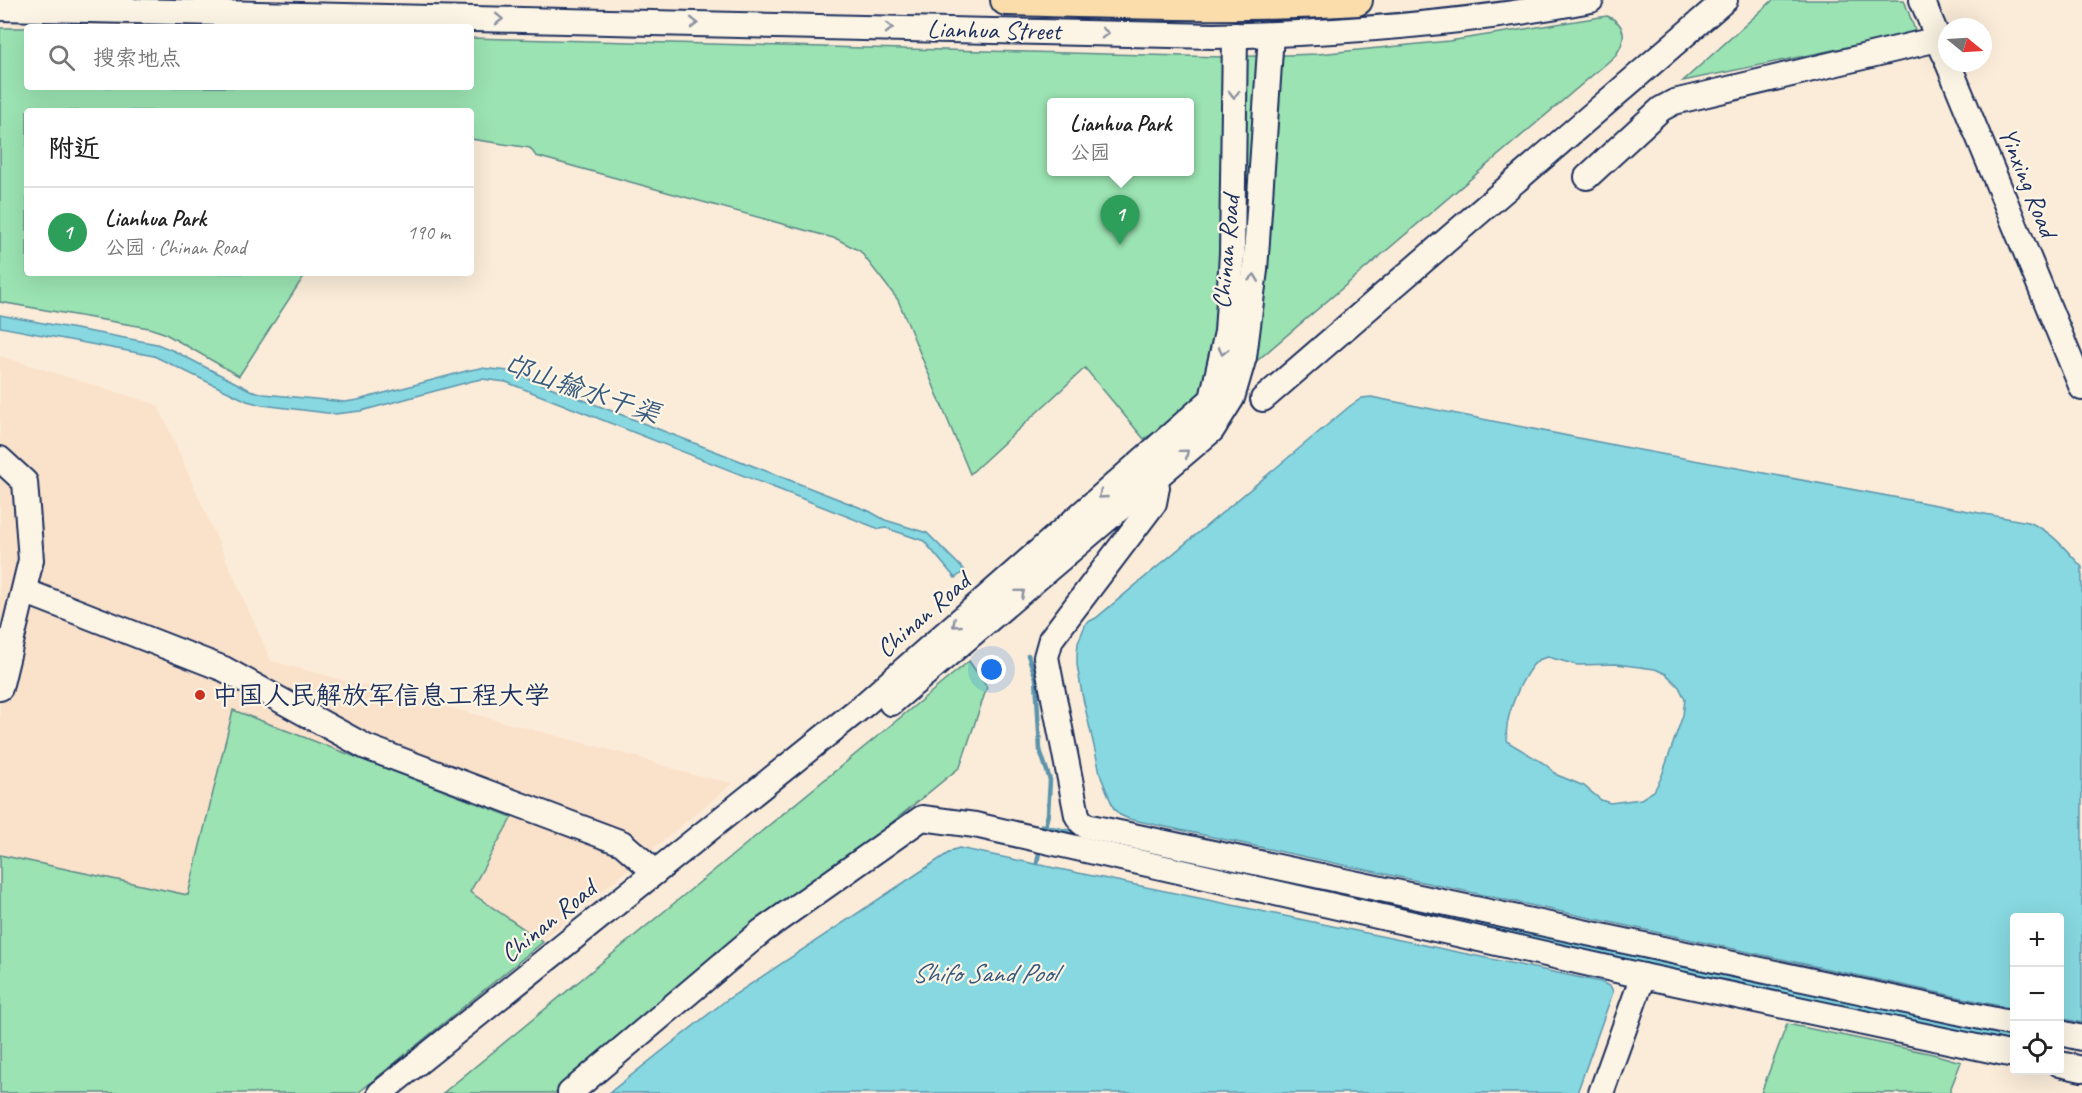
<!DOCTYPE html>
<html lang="zh">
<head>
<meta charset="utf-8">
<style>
	:root { --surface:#fff; --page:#f6f6f6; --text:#222; --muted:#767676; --line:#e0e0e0; --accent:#111827 }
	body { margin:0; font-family:Caveat,"LXGW WenKai TC",sans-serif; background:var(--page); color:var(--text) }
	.controls { position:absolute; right:18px; bottom:18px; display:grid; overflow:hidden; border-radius:6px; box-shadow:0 6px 24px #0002 }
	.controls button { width:54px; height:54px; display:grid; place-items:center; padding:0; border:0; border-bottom:2px solid var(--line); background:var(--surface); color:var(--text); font:30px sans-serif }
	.compass { position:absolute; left:1938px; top:18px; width:54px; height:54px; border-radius:50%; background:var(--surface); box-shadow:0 6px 24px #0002; rotate:108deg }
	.you { position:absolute; left:992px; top:670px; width:21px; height:21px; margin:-15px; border:4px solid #fff; border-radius:50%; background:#1a73e8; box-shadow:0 0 0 9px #1a73e833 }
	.badge { display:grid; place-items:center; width:39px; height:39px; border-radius:50%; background:var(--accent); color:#fff; font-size:20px; font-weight:700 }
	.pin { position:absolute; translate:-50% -50px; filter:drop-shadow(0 2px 3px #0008) }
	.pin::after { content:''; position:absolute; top:32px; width:21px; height:18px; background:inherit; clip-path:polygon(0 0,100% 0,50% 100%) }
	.popup { position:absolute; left:1047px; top:98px; width:147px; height:78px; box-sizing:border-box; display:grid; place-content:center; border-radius:6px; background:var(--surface); filter:drop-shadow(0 2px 4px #0005); font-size:20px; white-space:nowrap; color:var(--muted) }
	.popup b { font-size:22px; color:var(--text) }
	.popup::after { content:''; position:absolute; left:50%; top:100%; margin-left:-12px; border:12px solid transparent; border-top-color:var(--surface) }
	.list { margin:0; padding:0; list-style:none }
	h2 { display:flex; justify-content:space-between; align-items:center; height:78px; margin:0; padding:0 24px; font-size:26px }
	h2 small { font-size:20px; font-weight:400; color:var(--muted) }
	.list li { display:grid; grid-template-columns:39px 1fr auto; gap:18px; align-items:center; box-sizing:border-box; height:90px; padding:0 24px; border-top:2px solid var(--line) }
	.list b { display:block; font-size:22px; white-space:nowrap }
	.list p { margin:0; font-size:20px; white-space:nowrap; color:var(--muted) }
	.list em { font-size:20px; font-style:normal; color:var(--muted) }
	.icon { flex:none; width:33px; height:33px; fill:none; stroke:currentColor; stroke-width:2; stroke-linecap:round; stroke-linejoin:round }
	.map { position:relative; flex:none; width:2082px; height:1093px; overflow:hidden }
	.search { position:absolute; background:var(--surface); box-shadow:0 6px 24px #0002; left:24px; top:24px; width:450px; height:66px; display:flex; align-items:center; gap:15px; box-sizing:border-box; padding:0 21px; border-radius:6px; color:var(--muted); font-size:22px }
	.panel { position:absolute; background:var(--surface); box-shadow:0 6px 24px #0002; left:24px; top:108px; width:450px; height:168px; border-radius:6px }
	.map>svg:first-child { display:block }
	.built { fill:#fae1ca }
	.green { fill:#9be3b2; stroke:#5b8988; stroke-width:1.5; fill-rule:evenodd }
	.water { fill:#87d8e0; stroke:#5c94ac; stroke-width:1.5; fill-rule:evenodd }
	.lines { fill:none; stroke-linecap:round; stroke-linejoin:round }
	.stream { stroke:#5c94ac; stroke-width:4.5 }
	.minor-casing { stroke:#1b2f5e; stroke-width:28 }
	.major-casing { stroke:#1b2f5e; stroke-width:34 }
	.minor { stroke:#fcf5e5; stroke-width:24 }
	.major { stroke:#faddab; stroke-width:30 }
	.oneway { stroke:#8c92a2 }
	.poi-dot { fill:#c8321e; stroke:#fcf5e5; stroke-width:2 }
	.labels { text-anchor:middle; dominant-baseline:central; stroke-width:4.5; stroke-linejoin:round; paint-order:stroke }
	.street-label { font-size:26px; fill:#1b2f5e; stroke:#fcf5e5 }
	.poi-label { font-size:26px; fill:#1b2f5e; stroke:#fcf5e5; text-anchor:start }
	.water-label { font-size:27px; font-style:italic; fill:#36597e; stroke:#fcf5e5 }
</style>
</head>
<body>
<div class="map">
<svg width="2082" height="1093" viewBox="0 0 2082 1093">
	<rect width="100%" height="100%" fill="#fbecd9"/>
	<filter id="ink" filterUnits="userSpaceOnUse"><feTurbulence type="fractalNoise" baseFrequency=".0167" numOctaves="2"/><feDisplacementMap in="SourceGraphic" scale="12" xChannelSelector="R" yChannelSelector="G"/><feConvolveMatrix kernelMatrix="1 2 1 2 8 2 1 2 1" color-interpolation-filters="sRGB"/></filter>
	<g filter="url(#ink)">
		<polygon class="built" points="0,356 158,405 271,661 637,757 693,775 733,783 358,1093 0,1093"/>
		<g class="green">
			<polygon points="1773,0 1904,0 1916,33 1683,81"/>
			<path d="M1607 16C1627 24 1627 40 1615 56L1212 399 1144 439 1085 368 970 474 898 300 860 251 837 239 536 156 530 148 471 139V111H27V273H306L239 376 164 333 149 328 0 302V28H27V87H471V38L1224 57 1318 54 1449 41ZM1051 103H1189V172H1051Z"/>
			<polygon points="969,661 987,687 960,767 560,1093 443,1093"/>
			<polygon points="233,710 512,817 470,892 543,942 358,1093 0,1093 0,855 188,895"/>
			<polygon points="1787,1024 1933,1054 1961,1062 1949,1093 1761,1093"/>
		</g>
		<g class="water">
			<polygon points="0,315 157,344 174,351 250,390 264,394 345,402 358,400 470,370 481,368 509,371 869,511 885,520 927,533 965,571 955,578 924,541 886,528 879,529 506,382 482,379 472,381 361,411 335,414 262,405 247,401 154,356 0,327"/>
			<path d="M1371 397 1634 449 2028 522C2052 531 2065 549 2082 567V1023L2060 1018V918H2014V1009L1129 819 1120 815 1114 809 1101 777 1082 694 1077 665V654L1078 643 1086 623 1096 618 1350 406 1362 398ZM1548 657 1577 665 1616 664 1655 669 1666 674 1679 687 1685 699 1683 715 1661 778 1654 791 1641 799 1610 803 1601 800 1584 786 1557 775 1545 764 1508 742C1500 726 1524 668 1539 660 1540 659 1546 658 1548 657Z"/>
			<polygon points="1041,824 2014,1037 2014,1045 1040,833"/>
			<polygon points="959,848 1601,982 1611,987 1613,992 1577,1093 609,1093 725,1001 953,850"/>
		</g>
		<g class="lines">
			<g class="stream">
				<polyline points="1028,655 1036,678 1040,750 1050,780 1048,814 1044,831"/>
				<polyline points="1037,863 1040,848"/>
			</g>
			<defs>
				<g id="minor">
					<polyline points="1922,0 1944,53"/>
					<path d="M0 8 1214 36C1341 33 1466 24 1591 0"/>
					<polyline points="1948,63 2082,388"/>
					<polyline points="1587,177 1661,109 1674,102 1938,39"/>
					<polyline points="1263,399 1725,0"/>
					<polyline points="0,459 25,482 31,560 0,688"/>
					<polyline points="1153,480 1157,487 1154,503 1051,639 1046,657 1077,815 1081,822 1086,826 2014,1024"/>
					<polyline points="24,591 224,669 366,747 622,843 655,872"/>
					<polyline points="891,703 1212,430 1232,398 1244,357 1255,270 1271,35"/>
					<polyline points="1643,976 2014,1055"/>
					<polyline points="2060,1033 2082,1038"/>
					<polyline points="2060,1064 2082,1069"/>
					<polyline points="380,1093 865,704 1212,399 1227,332 1232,254 1235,35"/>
					<polyline points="570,1093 762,931 922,818 975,825 1643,976 1601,1093"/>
				</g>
				<path id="major" d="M1006 0C1123 3 1240 8 1357 0"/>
			</defs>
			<use href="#minor" class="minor-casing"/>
			<use href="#major" class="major-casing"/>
			<use href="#minor" class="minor"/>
			<use href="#major" class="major"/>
		</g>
		<defs><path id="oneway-chevron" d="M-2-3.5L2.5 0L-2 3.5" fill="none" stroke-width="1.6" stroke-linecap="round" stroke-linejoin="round" transform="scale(1.5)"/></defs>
		<g class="oneway">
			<use href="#oneway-chevron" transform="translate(499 19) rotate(1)"/>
			<use href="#oneway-chevron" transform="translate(694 23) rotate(1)"/>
			<use href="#oneway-chevron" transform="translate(889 28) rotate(1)"/>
			<use href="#oneway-chevron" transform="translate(1105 33) rotate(1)"/>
			<use href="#oneway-chevron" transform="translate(1234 94) rotate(91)"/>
			<use href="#oneway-chevron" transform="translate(1254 278) rotate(-83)"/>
			<use href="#oneway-chevron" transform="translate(1223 351) rotate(103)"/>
			<use href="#oneway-chevron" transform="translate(1185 453) rotate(-40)"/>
			<use href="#oneway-chevron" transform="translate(1102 495) rotate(139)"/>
			<use href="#oneway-chevron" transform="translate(1021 593) rotate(-40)"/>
			<use href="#oneway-chevron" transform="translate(956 624) rotate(139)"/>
		</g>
	</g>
	<circle class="poi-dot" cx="200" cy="695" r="6"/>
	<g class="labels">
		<g class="street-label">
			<text transform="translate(994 30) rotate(1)">Lianhua Street</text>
			<text transform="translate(2028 182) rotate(68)">Yinxing Road</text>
			<text transform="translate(1226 252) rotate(-85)">Chinan Road</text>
			<text transform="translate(923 615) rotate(-41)">Chinan Road</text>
			<text transform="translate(548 921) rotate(-39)">Chinan Road</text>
		</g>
		<g class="poi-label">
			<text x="212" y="695">中国人民解放军信息工程大学</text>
		</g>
		<g class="water-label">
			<text transform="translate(582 389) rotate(19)">邙山输水干渠</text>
			<text x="984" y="973">Shifo Sand Pool</text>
		</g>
	</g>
</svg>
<div class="controls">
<button>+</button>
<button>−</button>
<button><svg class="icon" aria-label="locate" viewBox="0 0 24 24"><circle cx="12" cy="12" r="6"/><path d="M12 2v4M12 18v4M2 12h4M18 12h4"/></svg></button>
</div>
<svg class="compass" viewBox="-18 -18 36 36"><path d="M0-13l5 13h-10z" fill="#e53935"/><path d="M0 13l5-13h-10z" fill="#767676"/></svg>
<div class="you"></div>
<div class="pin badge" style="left:1120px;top:245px;background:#2e9e5b">1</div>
<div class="popup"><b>Lianhua Park</b>公园</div>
<div class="search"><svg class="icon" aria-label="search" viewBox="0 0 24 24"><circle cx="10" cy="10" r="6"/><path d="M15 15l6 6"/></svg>搜索地点</div>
<section class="panel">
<h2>附近<small></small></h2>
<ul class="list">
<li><span class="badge" style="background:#2e9e5b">1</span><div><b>Lianhua Park</b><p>公园 · Chinan Road</p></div><em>190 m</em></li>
</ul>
</section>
</div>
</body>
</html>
